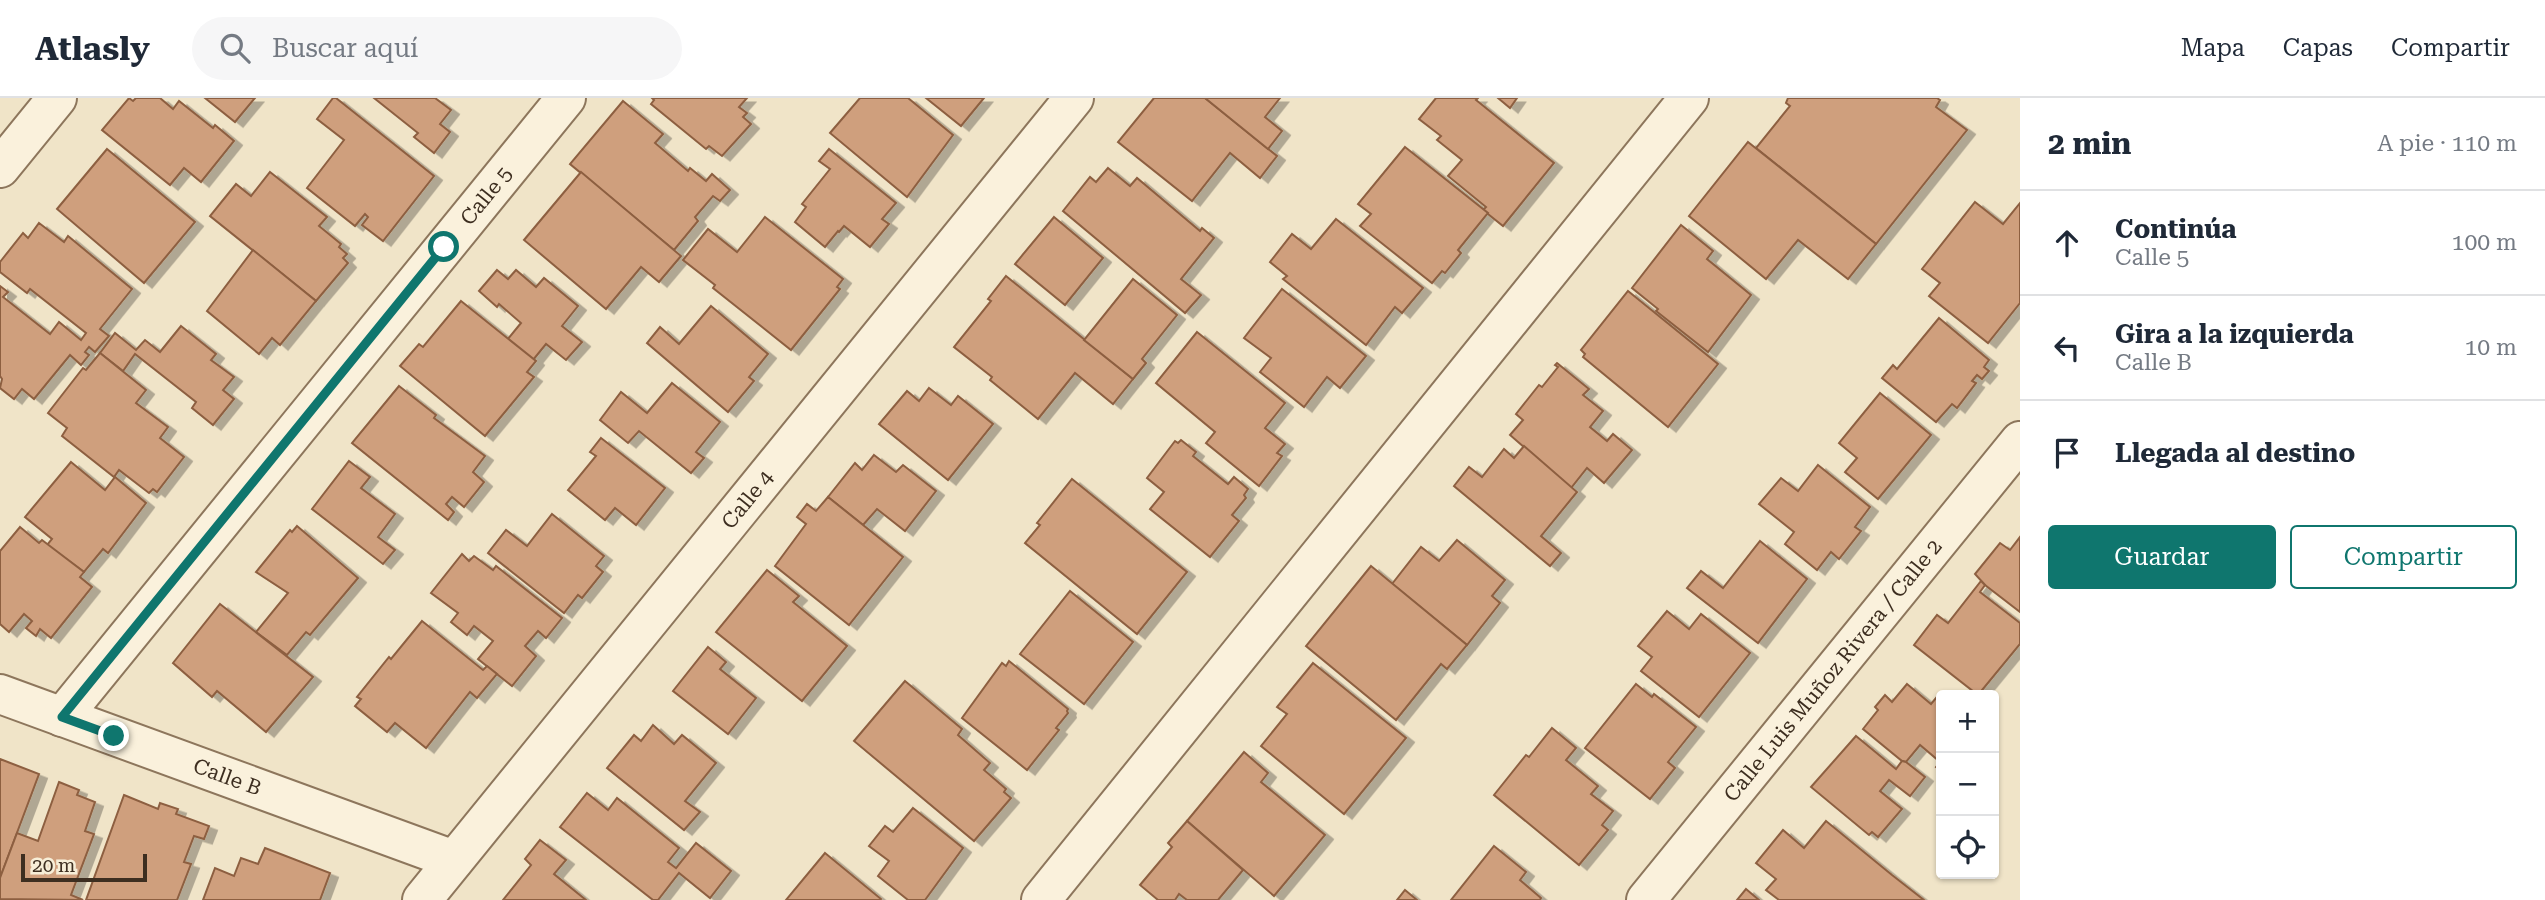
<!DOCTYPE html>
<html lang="es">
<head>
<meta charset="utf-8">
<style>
	:root { --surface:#fff; --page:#f6f6f7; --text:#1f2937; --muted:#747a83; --line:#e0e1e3; --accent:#0f766e }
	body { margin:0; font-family:"Roboto Serif",serif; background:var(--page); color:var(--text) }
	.controls { position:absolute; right:21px; bottom:21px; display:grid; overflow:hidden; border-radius:7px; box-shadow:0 2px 5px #0004 }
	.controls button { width:63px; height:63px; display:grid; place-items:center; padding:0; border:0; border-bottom:2px solid var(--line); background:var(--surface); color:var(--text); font:35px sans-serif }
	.scale { position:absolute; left:21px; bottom:18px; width:126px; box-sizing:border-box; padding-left:7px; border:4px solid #3d2e20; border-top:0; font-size:19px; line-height:24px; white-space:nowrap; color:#3d2e20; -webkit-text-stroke:5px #f7eed8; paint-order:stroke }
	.stop { position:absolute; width:21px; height:21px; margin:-16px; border:5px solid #0f766e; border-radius:50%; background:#fff }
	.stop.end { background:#0f766e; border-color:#fff; box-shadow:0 2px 7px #0008 }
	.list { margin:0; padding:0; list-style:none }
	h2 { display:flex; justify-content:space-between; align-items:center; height:91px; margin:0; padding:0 28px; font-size:30px }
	h2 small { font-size:23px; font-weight:400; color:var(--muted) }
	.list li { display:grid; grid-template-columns:46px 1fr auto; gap:21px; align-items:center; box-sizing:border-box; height:105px; padding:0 28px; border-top:2px solid var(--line) }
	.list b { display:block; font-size:26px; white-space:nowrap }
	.list p { margin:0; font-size:23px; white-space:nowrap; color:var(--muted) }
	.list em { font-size:23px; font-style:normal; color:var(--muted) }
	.actions { display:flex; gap:14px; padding:21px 28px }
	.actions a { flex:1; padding:16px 0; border:2px solid var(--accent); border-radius:7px; text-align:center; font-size:24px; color:var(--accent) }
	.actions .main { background:var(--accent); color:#fff }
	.icon { flex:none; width:38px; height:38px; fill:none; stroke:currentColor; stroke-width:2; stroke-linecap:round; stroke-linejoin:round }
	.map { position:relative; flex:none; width:2020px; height:802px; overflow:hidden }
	header { display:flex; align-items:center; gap:42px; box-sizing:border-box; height:98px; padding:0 35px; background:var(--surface); border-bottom:2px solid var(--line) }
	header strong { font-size:33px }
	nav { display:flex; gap:38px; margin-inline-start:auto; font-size:24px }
	.search { width:490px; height:63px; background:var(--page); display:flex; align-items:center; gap:18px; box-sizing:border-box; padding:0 24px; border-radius:38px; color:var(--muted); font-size:26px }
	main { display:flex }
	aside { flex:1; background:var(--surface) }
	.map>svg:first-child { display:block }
	.building { fill:#cf9f7d; stroke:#8d5f41; stroke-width:2; filter:url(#shadow) }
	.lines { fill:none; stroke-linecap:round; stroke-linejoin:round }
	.minor-casing { stroke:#8d765c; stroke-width:42 }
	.minor { stroke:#faf1dc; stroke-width:38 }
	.route { stroke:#0f766e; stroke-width:9 }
	.labels { text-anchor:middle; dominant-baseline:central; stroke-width:5; stroke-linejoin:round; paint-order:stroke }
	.street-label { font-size:21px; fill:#3d2e20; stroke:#f7eed8 }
</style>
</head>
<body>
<header>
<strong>Atlasly</strong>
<div class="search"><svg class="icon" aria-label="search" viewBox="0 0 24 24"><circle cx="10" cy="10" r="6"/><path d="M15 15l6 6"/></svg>Buscar aquí</div>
<nav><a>Mapa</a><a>Capas</a><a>Compartir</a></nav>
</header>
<main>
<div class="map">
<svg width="2020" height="802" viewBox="0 0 2020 802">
	<defs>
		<filter id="shadow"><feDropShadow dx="8" dy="4.5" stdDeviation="0" flood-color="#0004"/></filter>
	</defs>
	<rect width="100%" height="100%" fill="#f0e4c8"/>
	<g class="building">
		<polygon points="129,0 133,3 136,0 160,0 173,11 179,3 213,30 215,27 234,43 201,84 184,70 170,87 102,32"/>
		<polygon points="205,0 255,0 235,24"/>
		<polygon points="333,0 336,0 434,78 383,143 362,127 368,119 365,116 355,128 307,90 344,42 317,21"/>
		<polygon points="374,0 435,0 451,12 440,26 450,34 434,55 414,39 418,35"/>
		<polygon points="652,0 747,0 739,9 747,15 743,19 751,26 722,58 709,48 706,51 651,6 654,2"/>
		<polygon points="860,0 908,0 953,37 907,99 830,35"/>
		<polygon points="926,0 984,0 961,28"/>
		<polygon points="1154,0 1205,0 1277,58 1260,80 1230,55 1192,103 1118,44"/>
		<polygon points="1205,0 1280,0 1265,19 1282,33 1268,51"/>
		<polygon points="1436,0 1478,0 1476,2 1554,65 1503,128 1483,112 1486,109 1448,78 1462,62 1437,42 1441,38 1419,21"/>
		<polygon points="1498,0 1517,0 1510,10"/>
		<polygon points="1788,0 1937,0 1940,2 1936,9 1967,32 1876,146 1756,50 1790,8 1786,5"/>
		<polygon points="623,3 663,36 655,45 688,73 690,70 706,83 712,76 730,92 720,103 713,98 695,119 698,123 674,152 570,66"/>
		<polygon points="1748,44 1876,146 1848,181 1798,142 1766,181 1689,118"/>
		<polygon points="1405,49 1488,115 1458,152 1461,155 1445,175 1442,173 1432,185 1360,128 1371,116 1358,106"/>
		<polygon points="107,51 195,124 144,185 57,111"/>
		<polygon points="829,51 896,105 882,121 889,126 870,149 844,128 839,134 838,133 825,149 795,124 806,109 802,106 830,71 819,63"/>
		<polygon points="1108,70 1130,88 1137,80 1200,133 1202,130 1214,140 1181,181 1201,197 1185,215 1063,113 1090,79 1096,84"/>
		<polygon points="270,74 327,119 319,128 341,146 339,149 347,156 343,160 348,165 316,203 210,118 236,86 251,98"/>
		<polygon points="581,74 681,158 659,184 641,169 606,211 524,142"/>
		<polygon points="1975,104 2003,126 2020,105 2020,205 1988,245 1929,198 1940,185 1922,171"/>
		<polygon points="765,119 843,181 837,189 840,191 791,252 713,190 715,187 683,162 708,131 737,154"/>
		<polygon points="1054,119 1103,160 1065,207 1015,166"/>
		<polygon points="1336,121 1423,190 1402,215 1395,209 1366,247 1283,181 1287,178 1270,164 1292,136 1311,151"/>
		<polygon points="39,125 64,144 68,138 132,191 100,231 109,238 95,254 89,249 85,254 89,257 81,267 70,257 34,301 22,291 14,301 0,290 2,281 0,278 0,188 8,194 3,199 50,236 59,224 81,242 86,235 30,191 27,195 0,174 0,164 23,135 28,140"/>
		<polygon points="1681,127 1713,153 1707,161 1751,197 1708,254 1656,213 1658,211 1632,190"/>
		<polygon points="253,152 316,203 280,247 272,240 259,256 207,213"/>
		<polygon points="497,172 508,181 516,172 536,189 544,180 578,208 562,228 582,244 566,262 546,246 533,262 507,242 521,225 499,206 497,209 479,193"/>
		<polygon points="1006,178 1133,281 1113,306 1075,275 1038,321 990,282 992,279 954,249 991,203 988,201"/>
		<polygon points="1133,181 1177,217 1142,261 1146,265 1133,281 1084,242"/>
		<polygon points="1282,191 1366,258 1340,290 1327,279 1304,309 1260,274 1271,260 1244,240"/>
		<polygon points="1628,193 1718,266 1668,329 1583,259 1585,256 1581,252"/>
		<polygon points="461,203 536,263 527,274 534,279 485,338 400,268 419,246 423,249"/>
		<polygon points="711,208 768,256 749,279 754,283 728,314 647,245 660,229 679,246"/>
		<polygon points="1939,220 1989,262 1984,269 1989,273 1982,281 1977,277 1972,283 1976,285 1957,310 1952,306 1936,324 1882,280 1893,267 1897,271"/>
		<polygon points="181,228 216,256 211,262 234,279 223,292 234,301 213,327 192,310 196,304 135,256 123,273 100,255 115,235 136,252 145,242 160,254"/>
		<polygon points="1197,234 1285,305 1265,330 1285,346 1277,355 1282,358 1259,388 1206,345 1215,334 1156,285"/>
		<polygon points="100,255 146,292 136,305 168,329 160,340 184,359 157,394 153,391 149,395 119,372 114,379 62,338 67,330 48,315 83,270 86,272"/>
		<polygon points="1557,265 1589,291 1583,297 1603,313 1590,329 1607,343 1613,336 1632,352 1604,385 1587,370 1571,390 1510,337 1523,322 1516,316 1539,287 1542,289 1558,269 1555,267"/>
		<polygon points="672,285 720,324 696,354 704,360 691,375 639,333 628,345 600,322 621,294 647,315"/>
		<polygon points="399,288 436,317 434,320 485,358 473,374 484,384 464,409 452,399 446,406 454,414 448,422 352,345"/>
		<polygon points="929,290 951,307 958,298 993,326 948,382 879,326 907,293 919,303"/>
		<polygon points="1880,295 1931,337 1878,401 1845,374 1857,360 1839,345"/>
		<polygon points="601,340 665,390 636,427 615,410 605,422 568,392 596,358 590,354"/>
		<polygon points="1181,342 1196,354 1193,358 1228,386 1234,379 1248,391 1244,397 1246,400 1232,417 1239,423 1210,459 1150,411 1164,394 1147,380 1175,343 1178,345"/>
		<polygon points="1524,348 1577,394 1541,438 1561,455 1550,468 1454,388 1469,369 1482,379 1504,351 1514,360"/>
		<polygon points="874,357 896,374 903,367 936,393 905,433 877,411 863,427 828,399 855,365 862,372"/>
		<polygon points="349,363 370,379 361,390 395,416 378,439 395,452 383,466 312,411"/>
		<polygon points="71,364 105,392 115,379 146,405 108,455 103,451 84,474 47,447 52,441 25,419"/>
		<polygon points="1818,367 1870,409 1855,429 1861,433 1839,461 1831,454 1817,472 1785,446 1794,434 1759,406 1781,380 1798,393"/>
		<polygon points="1072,381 1187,474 1137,536 1025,445 1040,427 1037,425"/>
		<polygon points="828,399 903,459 849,527 775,468 806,426 797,419 807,406 816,413"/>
		<polygon points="552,416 604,458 596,468 603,474 582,500 578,497 564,515 488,455 506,432 527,448"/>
		<polygon points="297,428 358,480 310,537 306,534 287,557 256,534 288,495 256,474 290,432 292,434"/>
		<polygon points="20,429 39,445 42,442 84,474 80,479 92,489 51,540 40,531 36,538 26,530 32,523 24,516 9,534 0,526 0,453"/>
		<polygon points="2020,439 2020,514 1985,487 1975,476 2000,445 2010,452"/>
		<polygon points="1457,442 1505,482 1492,498 1500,505 1467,547 1392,486 1421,449 1439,463"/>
		<polygon points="1760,443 1807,481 1758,545 1687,490 1701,473 1723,490"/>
		<polygon points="462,456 469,463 474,458 493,472 496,468 562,520 546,540 538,533 525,548 536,558 512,588 478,561 493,543 474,528 467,537 451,524 458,515 431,495"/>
		<polygon points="1371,468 1467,547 1447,571 1441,566 1396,622 1306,548"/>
		<polygon points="767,472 799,498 793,504 847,548 802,603 716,534"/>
		<polygon points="1981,483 1985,487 1980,494 2020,525 2020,546 1978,597 1914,547 1937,517 1948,525"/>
		<polygon points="1070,493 1133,544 1084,606 1020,556"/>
		<polygon points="220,506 313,579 266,634 217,593 212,599 173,565"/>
		<polygon points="1667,513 1689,531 1701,516 1750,555 1699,619 1641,573 1652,559 1638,548"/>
		<polygon points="422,523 483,572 487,568 497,576 477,600 470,594 426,650 395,625 387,634 355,608 361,601 357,599 389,559 391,561"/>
		<polygon points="708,549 726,564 720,571 756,600 728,636 673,593"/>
		<polygon points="1009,563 1068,611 1067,613 1068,615 1056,630 1059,632 1027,672 962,620 1002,565 1006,568"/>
		<polygon points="1313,565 1406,640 1344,716 1261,648 1287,616 1277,609"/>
		<polygon points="905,583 962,631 958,637 990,665 984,672 1006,691 1004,694 1011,700 974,743 854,643"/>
		<polygon points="1636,586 1652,599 1654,596 1696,629 1668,664 1675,670 1650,701 1585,650"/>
		<polygon points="1907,586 1931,606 1936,600 1941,605 1941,673 1936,669 1940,664 1920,647 1906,664 1902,663 1863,631 1878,612 1875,609 1885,597 1892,604"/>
		<polygon points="653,627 674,646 682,637 716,665 685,703 700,714 684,732 607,670 634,637 641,643"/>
		<polygon points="1552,630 1576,650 1566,662 1598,688 1591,696 1613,713 1602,727 1608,732 1579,767 1494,697 1526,657 1529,659"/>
		<polygon points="1856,638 1896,671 1902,663 1906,664 1925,679 1910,698 1889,682 1880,693 1902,711 1878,739 1872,734 1869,737 1811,689"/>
		<polygon points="1244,654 1268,675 1261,684 1325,737 1274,798 1187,723"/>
		<polygon points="0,661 39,676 0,780"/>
		<polygon points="59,684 79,692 77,697 95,704 85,733 94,736 71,797 83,802 0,801 0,780 17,735 38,743"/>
		<polygon points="587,695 608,712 617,700 679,750 668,764 676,770 696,745 731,773 710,800 679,775 658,802 653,802 560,729"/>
		<polygon points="124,697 158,711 160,705 178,711 176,716 209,728 204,741 194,738 184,764 191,766 177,802 86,802"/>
		<polygon points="913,710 963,750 925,802 908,802 878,778 889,763 869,748 885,728 893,734"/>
		<polygon points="1187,723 1243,772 1218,802 1187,802 1179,796 1175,802 1158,802 1140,787 1172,749 1168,745"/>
		<polygon points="1826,723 1892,777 1924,802 1779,802 1766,792 1776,781 1756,765 1783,732 1804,750"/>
		<polygon points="540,742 566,762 554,776 586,802 503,802 531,767 525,761"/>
		<polygon points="1494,748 1526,774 1520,782 1541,800 1540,802 1451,802"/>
		<polygon points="265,750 330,775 320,802 203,802 215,770 234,778 241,760 258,766"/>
		<polygon points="825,755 881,801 880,802 786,802"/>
		<polygon points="1746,791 1759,802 1737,802"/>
		<polygon points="1405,792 1417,802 1397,802"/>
	</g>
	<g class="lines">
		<defs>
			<g id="minor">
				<polyline points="0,70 57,0"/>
				<path id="s1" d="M0 596 454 762"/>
				<path id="s2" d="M62 619 566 0"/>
				<path id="s3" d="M422 802 1074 0"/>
				<polyline points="1041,802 1689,0"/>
				<path id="s4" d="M1646 802 2020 343"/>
			</g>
		</defs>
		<use href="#minor" class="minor-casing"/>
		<use href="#minor" class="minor"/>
	</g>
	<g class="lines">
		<polyline class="route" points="114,638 62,619 444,149"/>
	</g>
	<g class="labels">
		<g class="street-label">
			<text stroke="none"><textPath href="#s2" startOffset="672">Calle 5</textPath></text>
			<text stroke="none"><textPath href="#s3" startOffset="516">Calle 4</textPath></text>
			<text stroke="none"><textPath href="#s4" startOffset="296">Calle Luis Muñoz Rivera / Calle 2</textPath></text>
			<text stroke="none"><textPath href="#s1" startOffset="242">Calle B</textPath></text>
		</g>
	</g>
</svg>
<div class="controls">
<button>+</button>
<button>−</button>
<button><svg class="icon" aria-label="locate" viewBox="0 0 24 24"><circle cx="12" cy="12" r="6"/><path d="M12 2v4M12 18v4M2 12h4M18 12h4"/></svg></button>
</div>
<div class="scale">20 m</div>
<div class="stop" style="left:444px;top:149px"></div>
<div class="stop end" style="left:114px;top:638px"></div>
</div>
<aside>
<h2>2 min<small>A pie · 110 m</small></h2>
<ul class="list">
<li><svg class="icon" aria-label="ahead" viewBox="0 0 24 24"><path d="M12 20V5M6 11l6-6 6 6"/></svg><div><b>Continúa</b><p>Calle 5</p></div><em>100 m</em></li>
<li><svg class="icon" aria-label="left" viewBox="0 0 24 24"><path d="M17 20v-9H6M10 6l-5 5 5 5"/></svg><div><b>Gira a la izquierda</b><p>Calle B</p></div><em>10 m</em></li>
<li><svg class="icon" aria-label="arrive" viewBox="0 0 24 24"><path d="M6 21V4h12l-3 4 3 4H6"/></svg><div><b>Llegada al destino</b></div></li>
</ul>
<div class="actions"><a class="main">Guardar</a><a>Compartir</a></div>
</aside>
</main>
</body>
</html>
